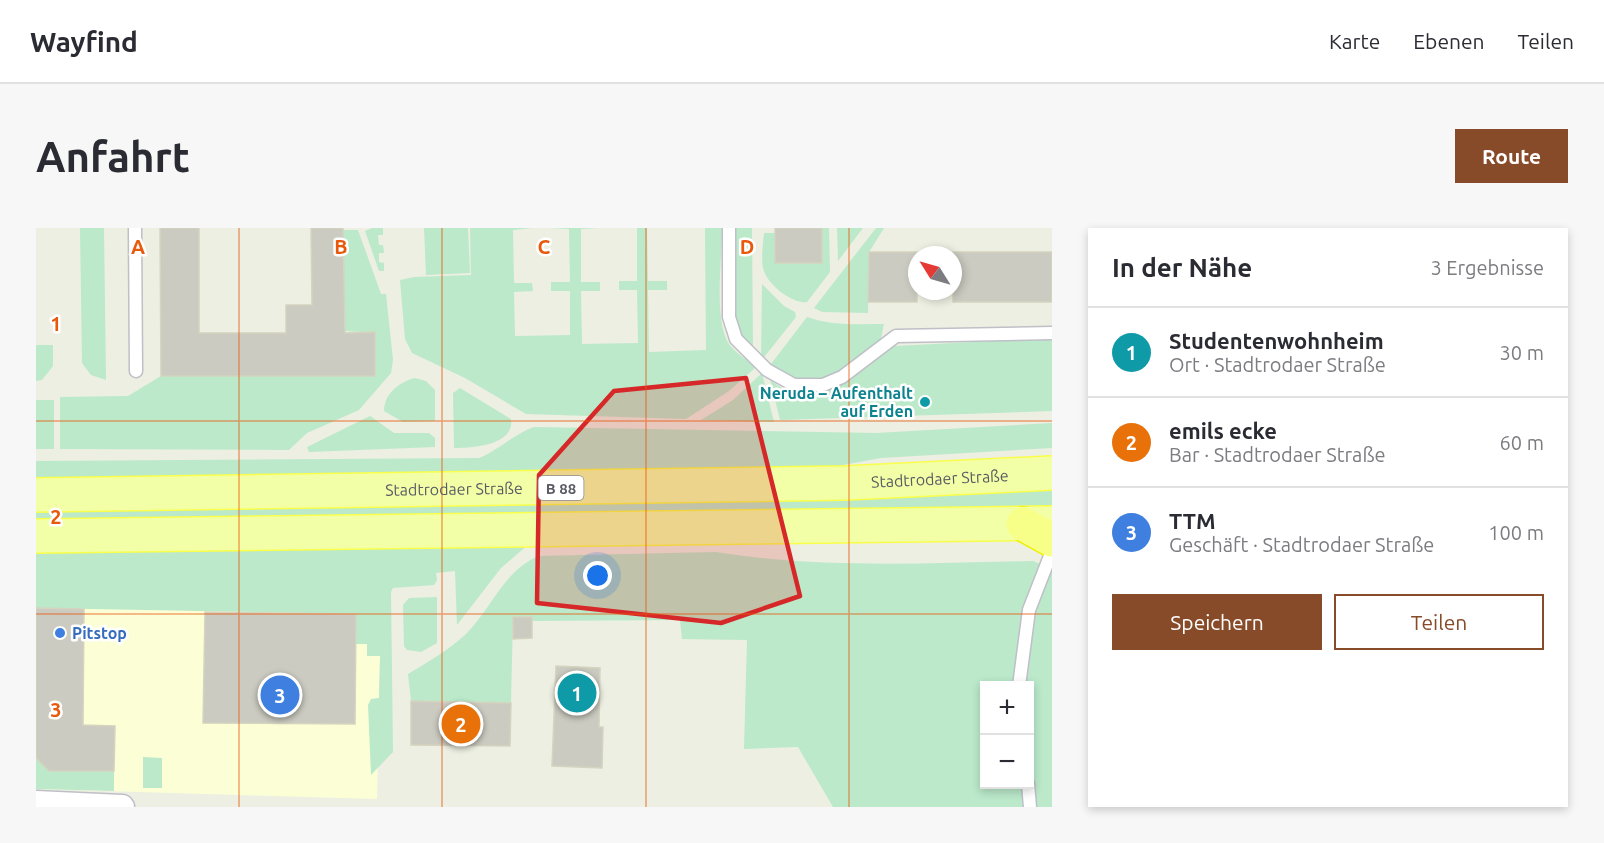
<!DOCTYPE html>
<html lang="de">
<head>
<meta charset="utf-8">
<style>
	:root { --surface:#fff; --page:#f7f7f7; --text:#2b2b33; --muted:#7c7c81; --line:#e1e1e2; --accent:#884b29 }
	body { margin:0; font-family:Ubuntu,sans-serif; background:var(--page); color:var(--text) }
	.controls { position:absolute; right:18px; bottom:18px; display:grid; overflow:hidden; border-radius:0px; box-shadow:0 3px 9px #0003 }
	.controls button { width:54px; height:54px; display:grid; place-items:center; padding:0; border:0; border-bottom:2px solid var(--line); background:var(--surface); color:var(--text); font:30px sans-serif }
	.compass { position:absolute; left:872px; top:18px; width:54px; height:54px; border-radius:50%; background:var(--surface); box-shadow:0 3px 9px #0003; rotate:307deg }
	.you { position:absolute; left:562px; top:348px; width:21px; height:21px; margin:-15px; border:4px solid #fff; border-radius:50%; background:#1a73e8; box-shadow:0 0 0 9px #1a73e833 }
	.badge { display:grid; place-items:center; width:39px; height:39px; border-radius:50%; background:var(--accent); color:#fff; font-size:20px; font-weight:700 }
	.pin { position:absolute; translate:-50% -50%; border:3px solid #fff; box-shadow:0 2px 6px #0006 }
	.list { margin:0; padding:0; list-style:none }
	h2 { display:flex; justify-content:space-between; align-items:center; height:78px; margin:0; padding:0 24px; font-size:26px }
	h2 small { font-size:20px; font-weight:400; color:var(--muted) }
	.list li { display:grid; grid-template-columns:39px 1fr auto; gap:18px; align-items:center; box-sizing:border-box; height:90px; padding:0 24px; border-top:2px solid var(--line) }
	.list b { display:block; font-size:22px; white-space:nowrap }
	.list p { margin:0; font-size:20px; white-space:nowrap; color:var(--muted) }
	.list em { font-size:20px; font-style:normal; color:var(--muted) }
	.actions { display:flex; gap:12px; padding:18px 24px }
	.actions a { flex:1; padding:14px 0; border:2px solid var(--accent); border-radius:0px; text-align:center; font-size:21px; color:var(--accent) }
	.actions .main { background:var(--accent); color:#fff }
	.map { position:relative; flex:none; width:1016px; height:579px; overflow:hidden; border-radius:0px }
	header { display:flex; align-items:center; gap:36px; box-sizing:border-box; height:84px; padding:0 30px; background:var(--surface); border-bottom:2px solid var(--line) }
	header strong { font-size:28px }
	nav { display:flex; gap:33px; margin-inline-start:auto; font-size:21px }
	.intro { display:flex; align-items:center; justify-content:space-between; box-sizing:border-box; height:144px; padding:0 36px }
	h1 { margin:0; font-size:42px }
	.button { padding:15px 27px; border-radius:0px; background:var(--accent); color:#fff; font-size:21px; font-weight:700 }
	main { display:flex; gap:36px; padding:0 36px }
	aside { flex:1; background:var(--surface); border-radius:0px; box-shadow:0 3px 9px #0003 }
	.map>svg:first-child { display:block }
	.commercial { fill:#fcffd6 }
	.green { fill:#bbe9ca; fill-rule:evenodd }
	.building { fill:#cccbc1; stroke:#d4d4bf; stroke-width:1.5 }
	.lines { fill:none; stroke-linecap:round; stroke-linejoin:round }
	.service-casing { stroke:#bfbfc7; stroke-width:15 }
	.minor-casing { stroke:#bfbfc7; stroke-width:27 }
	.primary-casing { stroke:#f9ff4a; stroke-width:36 }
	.motorway-casing { stroke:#f0f000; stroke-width:36 }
	.service { stroke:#fff; stroke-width:12 }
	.minor { stroke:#fff; stroke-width:24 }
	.primary { stroke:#f2ffa6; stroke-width:33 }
	.motorway { stroke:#f8ff88; stroke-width:33 }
	.marked { fill:#d62828; fill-opacity:0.2; stroke:#d62828; stroke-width:4.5; stroke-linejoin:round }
	.grid { fill:none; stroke:#e8590c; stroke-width:1.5; stroke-opacity:0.55 }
	.culture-dot { fill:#0f9aa8; stroke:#fff; stroke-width:2 }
	.shop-dot { fill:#3f7fe0; stroke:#fff; stroke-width:2 }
	.labels { text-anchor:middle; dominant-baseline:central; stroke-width:5; stroke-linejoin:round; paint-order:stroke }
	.shield { fill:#fff; stroke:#8c8c92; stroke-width:1.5 }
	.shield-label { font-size:15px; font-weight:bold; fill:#5a5b64 }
	.culture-label { font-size:16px; font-weight:bold; fill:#0d838f; stroke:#fff; text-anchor:end }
	.street-label { font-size:16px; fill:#5a5b64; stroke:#fff }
	.shop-label { font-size:16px; font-weight:bold; fill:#366cbe; stroke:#fff; text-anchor:start }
	.grid-label { font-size:20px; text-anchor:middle; font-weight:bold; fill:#e8590c; stroke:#fff; stroke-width:5; stroke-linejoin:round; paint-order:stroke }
</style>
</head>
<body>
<header>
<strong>Wayfind</strong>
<nav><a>Karte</a><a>Ebenen</a><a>Teilen</a></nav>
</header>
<div class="intro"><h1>Anfahrt</h1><a class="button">Route</a></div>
<main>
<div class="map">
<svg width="1016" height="579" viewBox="0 0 1016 579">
	<rect width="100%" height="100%" fill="#edefe2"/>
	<polygon class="commercial" points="346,334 341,571 0,561 0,337"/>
	<g class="green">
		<polygon points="44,0 68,0 70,152 55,147 46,135"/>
		<polygon points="336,0 347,0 347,7 342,7 343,17 347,17 348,25 343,25 343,34 348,35 348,43 343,43 329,3"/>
		<polygon points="388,0 432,0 434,45 390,47"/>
		<path d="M434 0H496L477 2 478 55H496L497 63 478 64 479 108 534 107V63H515V54H534L533 1 514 0H563L545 1V54H564V63H545L546 116 602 115 601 62H583V53H601V0H582H611L612 53H631V62H612L613 124 670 122 669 0H686C686 31 679 79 689 108 693 121 707 129 718 137V141L693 163 650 191 490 186 429 150 376 125 369 111 364 52 378 49 435 47Z"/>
		<path d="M697 0H716L717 120C686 94 697 37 697 0Z"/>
		<path d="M786 0H793L794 44 771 74C755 76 730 55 727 40 725 29 727 16 728 5H739L740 35H786Z"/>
		<polygon points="801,0 827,0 802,33"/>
		<polygon points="840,0 848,0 833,24 832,85 786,84 778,80"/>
		<polygon points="307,2 322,2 345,66 350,66 357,132 355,145 323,182 271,205 253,222 24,221 24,169 92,168 125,148 339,148 339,105 309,103"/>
		<polygon points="726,56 748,78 759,84 760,89 725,133"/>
		<path d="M771 89C795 98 823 96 848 96 847 100 846 106 845 110 835 127 786 157 766 155 755 153 742 144 735 136Z"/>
		<path d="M1016 110V183L744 192 734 151C743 160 751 163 763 165 805 169 825 134 859 118Z"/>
		<polygon points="0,117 17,117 17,138 6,152 0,153"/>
		<polygon points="726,145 738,194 665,192 697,172"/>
		<path d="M379 150 390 153 399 162V193L367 194 348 183C348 166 363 154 379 150Z"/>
		<path d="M424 160 475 191C479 218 435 220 418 220L417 165Z"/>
		<rect x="0" y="172" width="18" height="49"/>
		<polygon points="334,188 358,205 393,205 399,210 399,219 273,224 271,219"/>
		<path d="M1016 195V220L845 230 780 242 0 254V233L443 230C463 222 478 206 498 199L840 205Z"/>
		<polygon points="1016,259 1016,280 0,294 0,281"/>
		<polygon points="494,315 465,340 421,397 419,343 400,345 401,352 398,357 357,360 355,364 357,524 335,547 332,477 335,471 343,470 344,428 331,428 331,416 320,416 320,386 1,380 0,429 0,323"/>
		<path d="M680 324C785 341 891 335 997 333L1016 341V579H797L762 519 708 521 711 412 646 411 644 392 496 393V389H477L475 475 375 473 372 446C392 434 413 422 430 406 456 380 467 344 502 328ZM948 458H993V556H948Z"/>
		<polygon points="401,369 401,415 385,424 371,422 368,418 367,377 373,370"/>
		<polygon points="107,529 126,530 126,560 107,560"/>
		<polygon points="0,530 13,543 78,543 78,563 0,561"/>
	</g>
	<g class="building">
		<polygon points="124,0 163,0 163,105 250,105 250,77 276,77 275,0 307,0 309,105 339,104 339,148 125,148"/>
		<rect x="739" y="0" width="47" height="35"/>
		<polygon points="833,24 881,24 881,74 832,74"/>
		<rect x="917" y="24" width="99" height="50"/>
		<polygon points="0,380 48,381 47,497 79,498 78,543 13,543 0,530"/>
		<polygon points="169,384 320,386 319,496 167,495"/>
		<polygon points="477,389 496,389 496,410 477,411"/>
		<polygon points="520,438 564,440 563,499 567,499 566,540 516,538"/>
		<polygon points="375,473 475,475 474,518 375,517"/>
	</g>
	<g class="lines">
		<defs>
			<g id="service">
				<polyline points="99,0 100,143"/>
				<polyline points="693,0 693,89 700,111 731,142 758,157 787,157 806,149 860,108 1016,105"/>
				<polyline points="983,458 993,382 1016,323"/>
				<polyline points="992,556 994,579"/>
			</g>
			<polyline id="minor" points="0,575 86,579"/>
			<g id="primary">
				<path id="s1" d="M0 267 809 255 1016 245"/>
				<polyline points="0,308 1015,295"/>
			</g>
			<polyline id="motorway" points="987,296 1016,312"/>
		</defs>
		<use href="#service" class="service-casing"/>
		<use href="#minor" class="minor-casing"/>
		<use href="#primary" class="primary-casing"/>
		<use href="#motorway" class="motorway-casing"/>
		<use href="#service" class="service"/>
		<use href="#minor" class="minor"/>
		<use href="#primary" class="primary"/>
		<use href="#motorway" class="motorway"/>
	</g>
	<path class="marked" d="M710 150 764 368 685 395 501 375 503 247 578 163Z"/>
	<path class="grid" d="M203 0V579M406 0V579M610 0V579M813 0V579M0 193H1016M0 386H1016"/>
	<circle class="culture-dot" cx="889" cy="174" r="6"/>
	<circle class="shop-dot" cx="24" cy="405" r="6"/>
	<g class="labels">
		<rect class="shield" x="502.5" y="248" width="45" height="24" rx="4.5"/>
		<g class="shield-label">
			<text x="525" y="260">B 88</text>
		</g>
		<g class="culture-label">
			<text x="877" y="165">Neruda – Aufenthalt<tspan x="877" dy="18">auf Erden</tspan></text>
		</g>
		<g class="street-label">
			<text stroke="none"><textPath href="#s1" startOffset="904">Stadtrodaer Straße</textPath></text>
			<text stroke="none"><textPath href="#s1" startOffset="418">Stadtrodaer Straße</textPath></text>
		</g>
		<g class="shop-label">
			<text x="36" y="405">Pitstop</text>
		</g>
	</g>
	<g class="grid-label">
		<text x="102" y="26">A</text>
		<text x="305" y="26">B</text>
		<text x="508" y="26">C</text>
		<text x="711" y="26">D</text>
		<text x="20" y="103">1</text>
		<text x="20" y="296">2</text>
		<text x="20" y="489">3</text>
	</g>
</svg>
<div class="controls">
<button>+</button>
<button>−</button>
</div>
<svg class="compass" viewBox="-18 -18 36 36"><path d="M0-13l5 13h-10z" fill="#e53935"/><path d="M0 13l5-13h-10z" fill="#7c7c81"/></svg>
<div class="you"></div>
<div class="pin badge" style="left:541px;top:465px;background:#0f9aa8">1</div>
<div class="pin badge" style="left:425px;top:496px;background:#e8710a">2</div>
<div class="pin badge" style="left:244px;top:467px;background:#3f7fe0">3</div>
</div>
<aside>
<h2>In der Nähe<small>3 Ergebnisse</small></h2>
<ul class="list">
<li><span class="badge" style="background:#0f9aa8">1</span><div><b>Studentenwohnheim</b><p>Ort · Stadtrodaer Straße</p></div><em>30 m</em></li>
<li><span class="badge" style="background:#e8710a">2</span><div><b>emils ecke</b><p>Bar · Stadtrodaer Straße</p></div><em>60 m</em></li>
<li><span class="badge" style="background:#3f7fe0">3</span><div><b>TTM</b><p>Geschäft · Stadtrodaer Straße</p></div><em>100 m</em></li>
</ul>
<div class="actions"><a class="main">Speichern</a><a>Teilen</a></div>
</aside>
</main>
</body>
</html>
